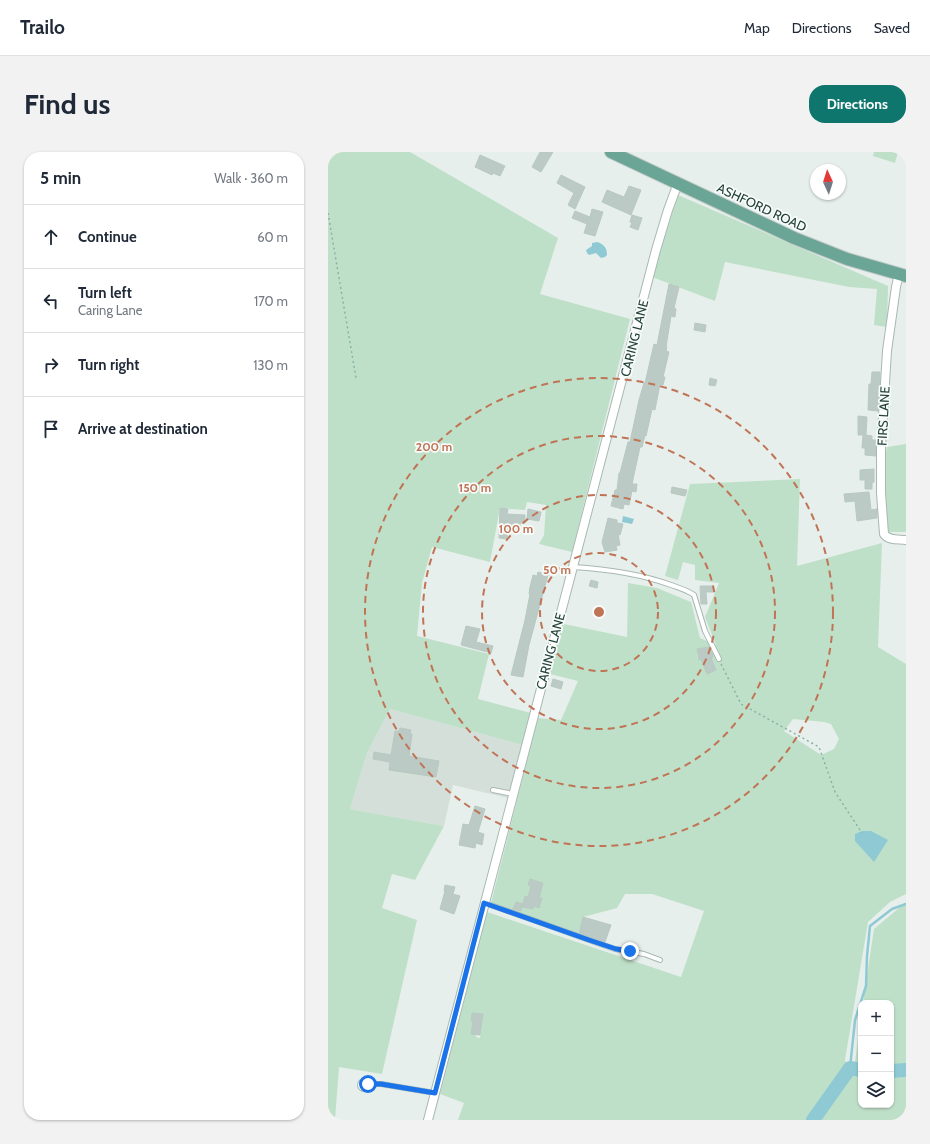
<!DOCTYPE html>
<html lang="en">
<head>
<meta charset="utf-8">
<style>
	:root { --surface:#fff; --page:#f2f2f3; --text:#1f2937; --muted:#747a83; --line:#e0e1e3; --accent:#0f766e }
	body { margin:0; font-family:Cabin,sans-serif; background:var(--page); color:var(--text) }
	.controls { position:absolute; right:12px; bottom:12px; display:grid; overflow:hidden; border-radius:8px; box-shadow:0 1px 3px #0004 }
	.controls button { width:36px; height:36px; display:grid; place-items:center; padding:0; border:0; border-bottom:1px solid var(--line); background:var(--surface); color:var(--text); font:20px sans-serif }
	.compass { position:absolute; left:482px; top:12px; width:36px; height:36px; border-radius:50%; background:var(--surface); box-shadow:0 1px 3px #0004; rotate:356deg }
	.stop { position:absolute; width:12px; height:12px; margin:-9px; border:3px solid #1a73e8; border-radius:50%; background:#fff }
	.stop.end { background:#1a73e8; border-color:#fff; box-shadow:0 1px 4px #0008 }
	.list { margin:0; padding:0; list-style:none }
	h2 { display:flex; justify-content:space-between; align-items:center; height:52px; margin:0; padding:0 16px; font-size:17px }
	h2 small { font-size:13px; font-weight:400; color:var(--muted) }
	.list li { display:grid; grid-template-columns:26px 1fr auto; gap:12px; align-items:center; box-sizing:border-box; height:64px; padding:0 16px; border-top:1px solid var(--line) }
	.list b { display:block; font-size:15px; white-space:nowrap }
	.list p { margin:0; font-size:13px; white-space:nowrap; color:var(--muted) }
	.list em { font-size:13px; font-style:normal; color:var(--muted) }
	.icon { flex:none; width:22px; height:22px; fill:none; stroke:currentColor; stroke-width:2; stroke-linecap:round; stroke-linejoin:round }
	.map { position:relative; flex:none; width:578px; height:968px; overflow:hidden; border-radius:16px }
	header { display:flex; align-items:center; gap:24px; box-sizing:border-box; height:56px; padding:0 20px; background:var(--surface); border-bottom:1px solid var(--line) }
	header strong { font-size:19px }
	nav { display:flex; gap:22px; margin-inline-start:auto; font-size:14px }
	.intro { display:flex; align-items:center; justify-content:space-between; box-sizing:border-box; height:96px; padding:0 24px }
	h1 { margin:0; font-size:28px }
	.button { padding:10px 18px; border-radius:16px; background:var(--accent); color:#fff; font-size:14px; font-weight:700 }
	main { display:flex; gap:24px; padding:0 24px }
	aside { flex:1; background:var(--surface); border-radius:16px; box-shadow:0 1px 3px #0004 }
	.map>svg:first-child { display:block }
	.built { fill:#d4dfda }
	.green { fill:#bfe0c8; fill-rule:evenodd }
	.water { fill:#8ec9d4 }
	.lines { fill:none; stroke-linecap:round; stroke-linejoin:round }
	.stream { stroke:#8ec9d4; stroke-width:2.5 }
	.river { stroke:#8ec9d4; stroke-width:14 }
	.building { fill:#bbcac4; stroke:#b8c9c2 }
	.service-casing { stroke:#a8b8b2; stroke-width:6 }
	.minor-casing { stroke:#a8b8b2; stroke-width:10 }
	.primary-casing { stroke:#c2cac8; stroke-width:14 }
	.path { stroke:#86b3a5; stroke-width:1.5; stroke-dasharray:2 3; stroke-linecap:butt }
	.service { stroke:#fff; stroke-width:4 }
	.minor { stroke:#fff; stroke-width:8 }
	.primary { stroke:#6aa596; stroke-width:12 }
	.route { stroke:#1a73e8; stroke-width:5 }
	.ring { fill:none; stroke:#c07456; stroke-width:2; stroke-dasharray:7 5 }
	.labels { text-anchor:middle; dominant-baseline:central; stroke-width:3.5; stroke-linejoin:round; paint-order:stroke }
	.street-label { font-size:13px; fill:#24423a; stroke:#f7fbf9 }
	.centre { fill:#c07456; stroke:#f7fbf9; stroke-width:2 }
	.ring-label { font-size:12px; text-anchor:middle; font-weight:bold; fill:#c07456; stroke:#f7fbf9; stroke-width:3.5; stroke-linejoin:round; paint-order:stroke }
</style>
</head>
<body>
<header>
<strong>Trailo</strong>
<nav><a>Map</a><a>Directions</a><a>Saved</a></nav>
</header>
<div class="intro"><h1>Find us</h1><a class="button">Directions</a></div>
<main>
<aside>
<h2>5 min<small>Walk · 360 m</small></h2>
<ul class="list">
<li><svg class="icon" aria-label="ahead" viewBox="0 0 24 24"><path d="M12 20V5M6 11l6-6 6 6"/></svg><div><b>Continue</b></div><em>60 m</em></li>
<li><svg class="icon" aria-label="left" viewBox="0 0 24 24"><path d="M17 20v-9H6M10 6l-5 5 5 5"/></svg><div><b>Turn left</b><p>Caring Lane</p></div><em>170 m</em></li>
<li><svg class="icon" aria-label="right" viewBox="0 0 24 24"><path d="M7 20v-9h11M14 6l5 5-5 5"/></svg><div><b>Turn right</b></div><em>130 m</em></li>
<li><svg class="icon" aria-label="arrive" viewBox="0 0 24 24"><path d="M6 21V4h12l-3 4 3 4H6"/></svg><div><b>Arrive at destination</b></div></li>
</ul>
</aside>
<div class="map">
<svg width="578" height="968" viewBox="0 0 578 968">
	<rect width="100%" height="100%" fill="#e6efeb"/>
	<polygon class="built" points="62,557 195,593 180,646 125,633 116,674 22,657 39,601"/>
	<g class="green">
		<polygon points="0,0 82,0 230,86 212,142 302,167 244,400 211,392 216,383 218,353 199,350 197,358 172,356 162,410 104,395 94,431 89,484 161,502 150,547 203,561 195,593 62,557 39,601 22,657 116,674 87,728 64,722 54,756 89,768 54,922 11,915 7,968 0,968"/>
		<polygon points="546,0 570,0 567,11 545,4"/>
		<polygon points="350,43 560,134 559,175 546,173 549,137 521,135 397,110 387,149 324,125"/>
		<polygon points="578,292 578,380 559,380 555,316 559,295"/>
		<path d="M472 327 469 414 554 391 550 495 578 512V742L562 750 540 770 517 908 523 922 533 923V953H563V851H535L546 777 578 750V968H130L136 951 112 942 159 760 353 825 376 759 324 742H297L289 756 255 765 250 782 163 751 210 566 233 568 250 529 222 522 236 472 299 485 300 431 329 436 363 450 372 486 388 493 377 465 391 431 367 428V413L355 410 350 428 337 424 362 332ZM383 495 385 505 370 507 369 497ZM465 567 496 570 503 572 511 587 506 597 493 603 456 579ZM202 727 215 731 211 746 214 747 211 755 206 754 205 757 200 756V745L203 734 200 733ZM188 750 195 752 193 759 185 757ZM144 861 155 862 152 886 148 885V882H143L145 870 143 869Z"/>
		<polygon points="533,866 533,911 527,910"/>
	</g>
	<g class="water">
		<path d="M269 90C276 92 279 96 279 103L277 105 273 106 268 101 261 103 259 101 258 98 264 94V91Z"/>
		<polygon points="295,364 306,367 304,372 294,370"/>
		<polygon points="534,679 543,679 560,688 546,710 527,689 527,682"/>
	</g>
	<g class="lines">
		<polyline class="stream" points="522,916 527,868 538,834 539,804 542,774 564,757 578,752"/>
		<g class="river">
			<polyline points="563,919 578,918"/>
			<polyline points="485,968 522,916 533,918"/>
		</g>
	</g>
	<g class="building">
		<polygon points="212,0 225,0 213,20 204,15"/>
		<polygon points="152,3 177,14 172,24 165,21 164,23 147,15"/>
		<polygon points="233,23 257,35 247,57 240,53 246,41 229,31"/>
		<polygon points="301,34 313,38 303,63 274,50 279,38 296,45"/>
		<polygon points="264,57 275,60 267,84 256,81 259,72 244,66 247,59 262,65"/>
		<polygon points="304,63 314,66 310,78 302,75 304,71 302,70"/>
		<polygon points="341,132 351,135 346,156 348,157 347,165 343,164 338,195 339,195 338,199 341,200 335,225 337,225 335,233 332,232 327,258 324,257 318,284 317,283 314,295 312,295 304,332 309,332 308,340 304,339 301,353 296,352 295,357 283,354 287,338 289,338 291,321 292,321 300,290 302,290 311,248 316,231 317,231 326,192 329,193"/>
		<polygon points="367,171 378,173 377,180 366,178"/>
		<polygon points="544,220 552,220 550,259 540,258 541,232 543,232"/>
		<polygon points="382,226 389,228 387,234 381,233"/>
		<polygon points="530,264 539,265 538,283 544,284 544,288 548,288 548,304 537,303 537,296 534,296 535,283 530,283"/>
		<polygon points="546,317 546,330 544,331 544,337 537,337 537,328 532,328 532,318"/>
		<polygon points="344,335 359,338 357,344 343,341"/>
		<polygon points="541,340 543,358 549,357 549,366 529,369 527,349 517,350 516,342"/>
		<polygon points="172,356 180,357 179,362 197,363 197,371 192,371 192,375 180,375 179,387 171,386"/>
		<polygon points="200,357 213,360 211,369 199,367"/>
		<polygon points="280,366 289,368 289,371 295,372 292,383 290,382 292,393 288,394 289,398 277,400 274,390"/>
		<polygon points="210,420 220,423 201,493 195,525 183,523 197,468 202,442 201,442 202,435 205,423 209,424"/>
		<polygon points="263,428 270,430 269,436 261,434"/>
		<polygon points="372,434 385,434 385,440 378,440 379,452 373,452"/>
		<polygon points="138,474 152,477 148,490 165,494 163,501 133,493"/>
		<polygon points="381,495 384,501 385,505 383,506 388,518 379,522 373,507 371,508 369,497"/>
		<polygon points="225,527 235,530 233,537 223,534"/>
		<polygon points="72,576 83,578 82,582 84,582 81,604 111,609 108,625 61,618 62,610 45,607 46,600 63,603 67,579 71,579"/>
		<polygon points="147,654 157,657 150,680 156,682 154,693 148,691 147,696 131,693 135,672 141,673"/>
		<polygon points="202,727 215,731 211,746 214,746 211,756 206,754 205,757 194,755 197,744 200,745 203,734 200,733"/>
		<polygon points="117,733 127,735 125,742 132,744 126,762 112,757 117,739 116,739"/>
		<polygon points="188,750 195,752 193,759 185,757"/>
		<polygon points="255,765 283,773 277,790 251,781"/>
		<polygon points="144,861 155,862 152,883 143,882 145,870 143,869"/>
	</g>
	<g class="lines">
		<defs>
			<g id="service">
				<path d="M245 415C279 417 310 421 343 433 351 436 359 438 366 443L377 479 391 507"/>
				<polyline points="165,638 185,642"/>
				<polyline points="157,751 261,788 287,797 316,802 332,808"/>
				<circle cx="36" cy="933" r="4"/>
				<polyline points="40,932 53,932 107,941"/>
			</g>
			<g id="minor">
				<path d="M571 122 568 135 559 199 553 296V341L556 382C561 389 570 387 578 388"/>
				<polyline points="100,968 328,98 340,58 350,31"/>
			</g>
			<polyline id="primary" points="283,0 466,86 519,107 578,124"/>
		</defs>
		<use href="#service" class="service-casing"/>
		<use href="#minor" class="minor-casing"/>
		<use href="#primary" class="primary-casing"/>
		<g class="path">
			<polyline points="0,61 28,226"/>
			<polyline points="393,512 413,552 491,595 507,640 534,681"/>
		</g>
		<use href="#service" class="service"/>
		<use href="#minor" class="minor"/>
		<use href="#primary" class="primary"/>
	</g>
	<g class="lines">
		<polyline class="route" points="40,932 53,932 107,941 156,751 261,788 288,797 302,799"/>
	</g>
	<g class="ring">
		<circle cx="271" cy="460" r="59"/>
		<circle cx="271" cy="460" r="117"/>
		<circle cx="271" cy="460" r="176"/>
		<circle cx="271" cy="460" r="234"/>
	</g>
	<g class="labels">
		<g class="street-label">
			<text transform="translate(434 55) rotate(25)">ASHFORD ROAD</text>
			<text transform="translate(306 186) rotate(-76)">CARING LANE</text>
			<text transform="translate(555 264) rotate(-87)">FIRS LANE</text>
			<text transform="translate(222 499) rotate(-75)">CARING LANE</text>
		</g>
	</g>
	<circle cx="271" cy="460" r="6" class="centre"/>
	<g class="ring-label">
		<text x="106" y="299">200 m</text>
		<text x="147" y="340">150 m</text>
		<text x="188" y="381">100 m</text>
		<text x="229" y="422">50 m</text>
	</g>
</svg>
<div class="controls">
<button>+</button>
<button>−</button>
<button><svg class="icon" aria-label="layers" viewBox="0 0 24 24"><path d="M12 4l9 5-9 5-9-5zM3 14l9 5 9-5"/></svg></button>
</div>
<svg class="compass" viewBox="-18 -18 36 36"><path d="M0-13l5 13h-10z" fill="#e53935"/><path d="M0 13l5-13h-10z" fill="#747a83"/></svg>
<div class="stop" style="left:40px;top:932px"></div>
<div class="stop end" style="left:302px;top:799px"></div>
</div>
</main>
</body>
</html>
